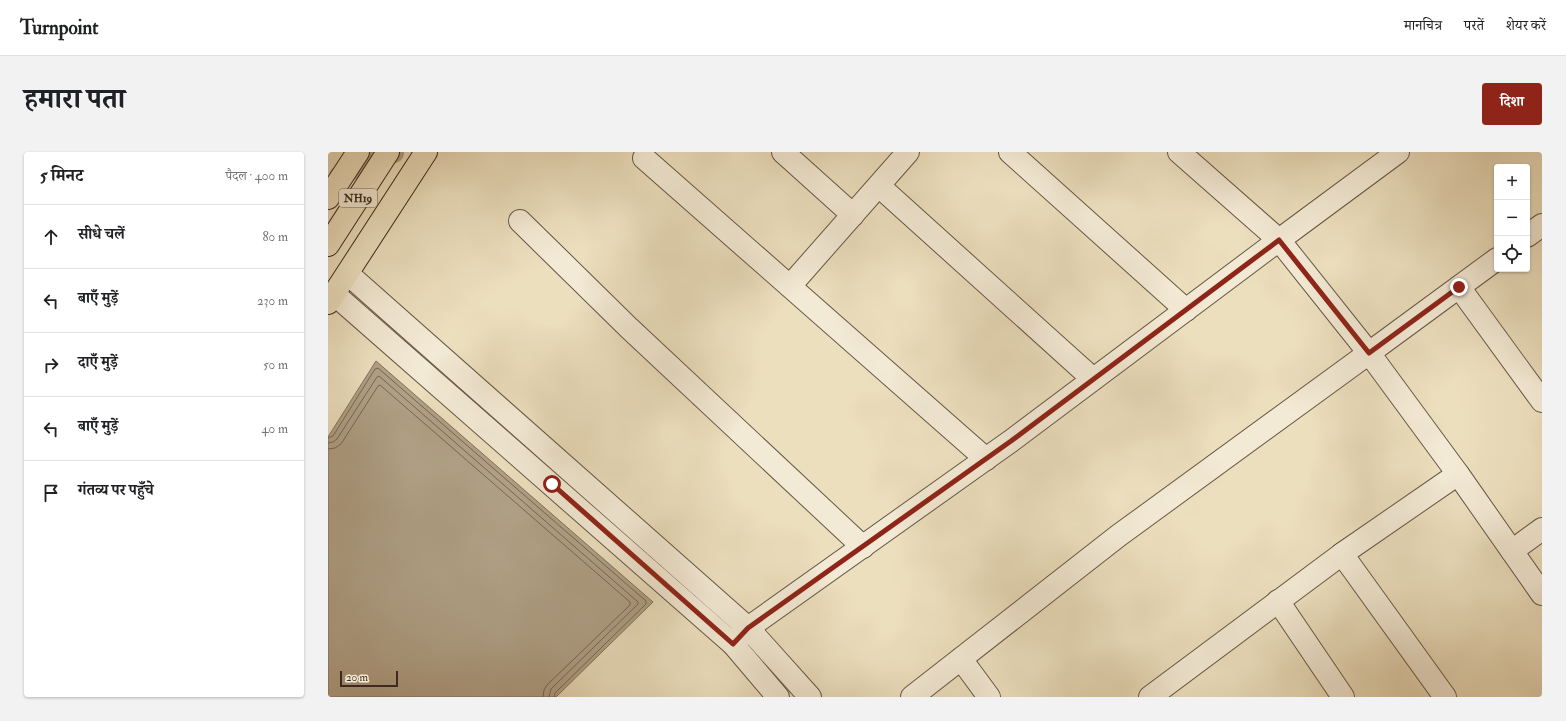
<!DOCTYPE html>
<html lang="hi">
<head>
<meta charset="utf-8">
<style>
	:root { --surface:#fff; --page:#f2f2f2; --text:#202124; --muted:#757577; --line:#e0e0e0; --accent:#8f2418 }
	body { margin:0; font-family:"IM FELL Double Pica","Noto Serif Devanagari",serif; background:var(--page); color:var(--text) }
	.controls { position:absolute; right:12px; top:12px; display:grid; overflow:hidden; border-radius:4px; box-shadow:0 1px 3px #0004 }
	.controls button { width:36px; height:36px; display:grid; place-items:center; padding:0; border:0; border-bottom:1px solid var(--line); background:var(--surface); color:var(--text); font:20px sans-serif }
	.scale { position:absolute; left:12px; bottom:10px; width:58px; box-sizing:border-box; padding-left:4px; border:2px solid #3b2a1d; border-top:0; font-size:11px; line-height:14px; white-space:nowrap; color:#3b2a1d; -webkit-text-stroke:3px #f3ead5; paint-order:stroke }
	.stop { position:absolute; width:12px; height:12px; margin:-9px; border:3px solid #8f2418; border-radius:50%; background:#fff }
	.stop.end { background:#8f2418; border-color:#fff; box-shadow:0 1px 4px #0008 }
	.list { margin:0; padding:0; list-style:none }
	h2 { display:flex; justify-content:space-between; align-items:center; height:52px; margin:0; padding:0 16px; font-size:17px }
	h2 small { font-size:13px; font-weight:400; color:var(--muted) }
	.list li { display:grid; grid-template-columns:26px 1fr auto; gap:12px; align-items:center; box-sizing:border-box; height:64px; padding:0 16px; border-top:1px solid var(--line) }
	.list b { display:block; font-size:15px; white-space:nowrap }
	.list em { font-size:13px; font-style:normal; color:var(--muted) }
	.icon { flex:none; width:22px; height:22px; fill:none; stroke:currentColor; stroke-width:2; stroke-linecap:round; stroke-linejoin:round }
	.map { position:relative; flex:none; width:1214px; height:545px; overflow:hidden; border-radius:4px }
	header { display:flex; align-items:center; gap:24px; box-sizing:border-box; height:56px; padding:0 20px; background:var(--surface); border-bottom:1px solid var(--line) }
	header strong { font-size:19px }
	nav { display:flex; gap:22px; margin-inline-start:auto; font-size:14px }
	.intro { display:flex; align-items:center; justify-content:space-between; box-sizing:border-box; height:96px; padding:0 24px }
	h1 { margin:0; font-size:28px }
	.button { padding:10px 18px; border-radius:4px; background:var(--accent); color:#fff; font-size:14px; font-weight:700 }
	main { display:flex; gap:24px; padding:0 24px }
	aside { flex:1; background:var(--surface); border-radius:4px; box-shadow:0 1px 3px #0004 }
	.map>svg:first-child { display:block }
	.water { fill:#b0a187; stroke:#81715d }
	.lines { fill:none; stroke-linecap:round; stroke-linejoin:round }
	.shore { stroke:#766652; stroke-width:1 }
	.canal { stroke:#b0a187; stroke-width:20 }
	.minor-casing { stroke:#675745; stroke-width:24 }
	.major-casing { stroke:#3b2a1d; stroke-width:24 }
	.highway-casing { stroke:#3b2a1d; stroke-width:24 }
	.minor { stroke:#f3ead5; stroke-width:22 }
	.major { stroke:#ecdfbe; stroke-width:22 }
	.highway { stroke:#ecdfbe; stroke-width:22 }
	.route { stroke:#8f2418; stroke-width:5 }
	.labels { text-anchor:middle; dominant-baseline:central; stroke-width:3; stroke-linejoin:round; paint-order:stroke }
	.shield { fill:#f3ead5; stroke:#726454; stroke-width:1 }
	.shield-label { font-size:11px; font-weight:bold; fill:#3b2a1d }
</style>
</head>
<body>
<header>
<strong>Turnpoint</strong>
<nav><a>मानचित्र</a><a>परतें</a><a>शेयर करें</a></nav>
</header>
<div class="intro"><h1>हमारा पता</h1><a class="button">दिशा</a></div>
<main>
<aside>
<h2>5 मिनट<small>पैदल · 400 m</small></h2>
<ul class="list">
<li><svg class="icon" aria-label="ahead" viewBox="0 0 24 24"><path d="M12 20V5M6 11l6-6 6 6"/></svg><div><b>सीधे चलें</b></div><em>80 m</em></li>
<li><svg class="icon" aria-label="left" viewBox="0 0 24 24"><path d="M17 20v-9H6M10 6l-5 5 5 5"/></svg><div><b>बाएँ मुड़ें</b></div><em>230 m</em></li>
<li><svg class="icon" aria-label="right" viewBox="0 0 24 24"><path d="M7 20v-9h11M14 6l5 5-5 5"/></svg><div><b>दाएँ मुड़ें</b></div><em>50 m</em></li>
<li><svg class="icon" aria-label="left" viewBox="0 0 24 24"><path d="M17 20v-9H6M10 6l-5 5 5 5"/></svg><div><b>बाएँ मुड़ें</b></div><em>40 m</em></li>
<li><svg class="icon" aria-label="arrive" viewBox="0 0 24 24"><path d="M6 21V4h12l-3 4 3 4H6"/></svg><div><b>गंतव्य पर पहुँचे</b></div></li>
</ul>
</aside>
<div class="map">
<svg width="1214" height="545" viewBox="0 0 1214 545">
	<rect width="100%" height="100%" fill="#ecdfbe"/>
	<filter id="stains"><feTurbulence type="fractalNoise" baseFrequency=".005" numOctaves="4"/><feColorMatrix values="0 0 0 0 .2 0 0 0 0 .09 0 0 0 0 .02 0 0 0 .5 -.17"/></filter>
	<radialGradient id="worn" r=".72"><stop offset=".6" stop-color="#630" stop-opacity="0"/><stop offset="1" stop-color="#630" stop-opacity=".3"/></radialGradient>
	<polygon class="water" points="48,209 325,450 228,545 0,545 0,285"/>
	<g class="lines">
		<g class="shore">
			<polyline points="0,286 5,284 47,217 50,216 318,449 318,452 227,541 226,545"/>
			<polyline points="0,291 5,290 9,287 49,225 51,224 310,450 310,452 223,537 221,545"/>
			<polyline points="0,297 7,296 13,292 50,234 52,233 302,450 302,453 219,533 216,538 215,545"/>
		</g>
		<polyline class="canal" points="11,24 48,6 66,1"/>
		<defs>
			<g id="minor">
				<polyline points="455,0 525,63"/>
				<polyline points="682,0 858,158"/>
				<polyline points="851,0 951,88 1070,0"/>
				<polyline points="316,6 658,307"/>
				<polyline points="551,34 765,227"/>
				<polyline points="192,69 301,176 535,395"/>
				<polyline points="1199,84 1214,73"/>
				<polyline points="20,122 420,476 482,545"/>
				<polyline points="462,134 580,0"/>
				<polyline points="1131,135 1214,249"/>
				<polyline points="6,142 405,492 450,545"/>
				<polyline points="1184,399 1214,377"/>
				<polyline points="1014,402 1130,322"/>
				<polyline points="950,449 1015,545"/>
				<polyline points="405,492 420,476 683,289 951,88 1041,201 1169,107"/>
				<polyline points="633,507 661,545"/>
				<polyline points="584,545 790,384 1041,201 1130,322 1214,442"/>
				<polyline points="822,545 1014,402 1117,545"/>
			</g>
			<polyline id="major" points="0,151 98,0"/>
			<g id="highway">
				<polyline points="0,46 30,0"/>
				<polyline points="0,93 60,0"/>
			</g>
		</defs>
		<use href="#minor" class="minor-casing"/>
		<use href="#major" class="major-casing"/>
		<use href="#highway" class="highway-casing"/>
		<use href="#minor" class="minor"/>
		<use href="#major" class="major"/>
		<use href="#highway" class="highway"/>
	</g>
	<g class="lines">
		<polyline class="route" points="224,332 405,492 420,476 683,289 951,88 1041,201 1131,135"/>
	</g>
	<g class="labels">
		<rect class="shield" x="11" y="37" width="38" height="18" rx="3"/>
		<g class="shield-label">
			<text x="30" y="46">NH19</text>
		</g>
	</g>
	<rect width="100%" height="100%" filter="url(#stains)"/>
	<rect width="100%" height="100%" fill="url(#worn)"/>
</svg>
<div class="controls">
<button>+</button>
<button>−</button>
<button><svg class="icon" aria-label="locate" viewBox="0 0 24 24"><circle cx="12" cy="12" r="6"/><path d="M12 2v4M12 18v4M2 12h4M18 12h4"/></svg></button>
</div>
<div class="scale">20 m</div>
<div class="stop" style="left:224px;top:332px"></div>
<div class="stop end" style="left:1131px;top:135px"></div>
</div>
</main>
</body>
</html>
